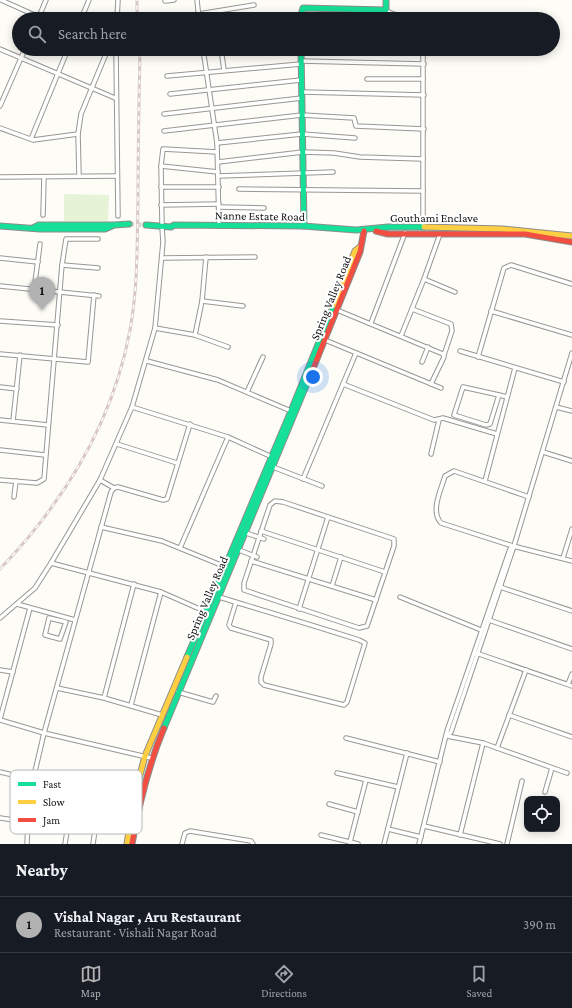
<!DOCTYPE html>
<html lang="en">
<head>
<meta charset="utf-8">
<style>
	:root { --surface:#171b24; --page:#20242c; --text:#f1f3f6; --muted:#9ea1a6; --line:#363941; --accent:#b2b2b3 }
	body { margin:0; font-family:"Crimson Pro",serif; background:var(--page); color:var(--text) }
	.controls { position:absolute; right:12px; bottom:12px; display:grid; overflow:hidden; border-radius:8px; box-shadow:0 2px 10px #0003 }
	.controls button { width:36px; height:36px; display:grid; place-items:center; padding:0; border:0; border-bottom:1px solid var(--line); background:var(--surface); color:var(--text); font:20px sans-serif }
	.you { position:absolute; left:313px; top:377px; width:14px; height:14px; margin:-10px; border:3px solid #fff; border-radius:50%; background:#1a73e8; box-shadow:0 0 0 6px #1a73e833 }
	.badge { display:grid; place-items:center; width:26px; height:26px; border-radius:50%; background:var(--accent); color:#111; font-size:13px; font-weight:700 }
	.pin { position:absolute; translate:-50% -33px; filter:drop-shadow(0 1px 2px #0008) }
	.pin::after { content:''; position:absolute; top:21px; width:14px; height:12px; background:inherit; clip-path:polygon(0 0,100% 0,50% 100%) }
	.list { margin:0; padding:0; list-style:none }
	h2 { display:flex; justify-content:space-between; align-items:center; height:52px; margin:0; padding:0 16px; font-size:17px }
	h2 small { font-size:13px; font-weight:400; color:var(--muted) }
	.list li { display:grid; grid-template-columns:26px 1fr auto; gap:12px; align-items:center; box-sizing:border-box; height:56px; padding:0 16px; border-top:1px solid var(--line) }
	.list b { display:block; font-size:15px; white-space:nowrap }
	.list p { margin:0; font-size:13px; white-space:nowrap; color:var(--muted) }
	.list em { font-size:13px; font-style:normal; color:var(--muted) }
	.icon { flex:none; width:22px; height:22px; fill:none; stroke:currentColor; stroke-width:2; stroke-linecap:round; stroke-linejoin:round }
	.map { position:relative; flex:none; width:572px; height:844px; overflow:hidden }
	.search { position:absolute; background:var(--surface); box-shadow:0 2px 10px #0003; left:12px; right:12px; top:12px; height:44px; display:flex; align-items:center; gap:10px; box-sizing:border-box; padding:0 14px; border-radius:22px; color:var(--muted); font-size:15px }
	.sheet { height:108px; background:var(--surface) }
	nav { display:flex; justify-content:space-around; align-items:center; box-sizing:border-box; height:56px; border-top:1px solid var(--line); background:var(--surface); font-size:11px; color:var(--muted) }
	nav a { display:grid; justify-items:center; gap:2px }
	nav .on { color:var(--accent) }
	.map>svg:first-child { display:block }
	.green { fill:#e7f3d7 }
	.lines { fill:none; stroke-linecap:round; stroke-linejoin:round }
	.secondary-tunnel { stroke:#dad9d4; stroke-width:5; stroke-dasharray:5 2.5; stroke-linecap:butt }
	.street-casing { stroke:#979795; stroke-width:5.5 }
	.fast-casing { stroke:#8e8d8b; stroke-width:7 }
	.slow-casing { stroke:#8e8d8b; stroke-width:7 }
	.jam-casing { stroke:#8e8d8b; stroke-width:7 }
	.street { stroke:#fffffe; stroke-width:3.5 }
	.fast { stroke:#16e098; stroke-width:5 }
	.slow { stroke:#ffcf43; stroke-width:5 }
	.jam { stroke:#f24e42; stroke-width:5 }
	.rail-casing { stroke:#d9c6c7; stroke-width:3 }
	.rail { stroke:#fff; stroke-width:1.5; stroke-dasharray:4.5; stroke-linecap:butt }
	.labels { text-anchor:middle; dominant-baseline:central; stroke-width:4; stroke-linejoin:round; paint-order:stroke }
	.street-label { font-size:12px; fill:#111; stroke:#fff }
	.key { fill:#fff; stroke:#b8b8b8; stroke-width:1 }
	.key-label { font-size:11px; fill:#111 }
</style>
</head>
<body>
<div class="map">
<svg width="572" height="844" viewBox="0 0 572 844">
	<rect width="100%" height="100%" fill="#fdfcf7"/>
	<polygon class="green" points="64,194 109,195 108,221 64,221"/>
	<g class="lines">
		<polyline class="secondary-tunnel" points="129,224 146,225"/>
		<defs>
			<g id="street">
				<polyline points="1,0 39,17"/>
				<polyline points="197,0 199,19"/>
				<polyline points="165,1 174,0"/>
				<path d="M386 10C396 20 413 10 422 19"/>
				<polyline points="38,19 46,0"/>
				<polyline points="81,19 89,0"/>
				<polyline points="117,19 118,0"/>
				<polyline points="168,19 254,5"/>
				<polyline points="268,19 300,19"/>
				<polyline points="0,49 115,98"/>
				<polyline points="116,49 118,216"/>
				<polyline points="203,49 217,143 219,226"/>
				<polyline points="221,49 224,70"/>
				<polyline points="301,61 424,64"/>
				<polyline points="167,76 301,64"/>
				<polyline points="367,79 423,79"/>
				<polyline points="302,92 424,95"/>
				<polyline points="170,94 301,80"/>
				<polyline points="0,106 25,49"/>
				<polyline points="164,114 302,98"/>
				<polyline points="0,128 33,140 78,134"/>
				<polyline points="164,131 302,115 354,118 356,126 424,129"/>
				<polyline points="31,139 68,49"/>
				<polyline points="217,143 302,134 355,138"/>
				<polyline points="218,162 303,152 334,153 360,157 423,159"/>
				<polyline points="161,166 218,172"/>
				<polyline points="79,176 78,134 81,114 108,49"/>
				<polyline points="218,176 333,172"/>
				<polyline points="0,177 117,176"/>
				<polyline points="161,187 219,187"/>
				<polyline points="239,189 423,191"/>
				<polyline points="161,205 219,204"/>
				<polyline points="219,207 264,208"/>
				<polyline points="43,215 44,177"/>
				<polyline points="162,224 161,166 163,149 217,152"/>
				<polyline points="423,227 423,49"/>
				<polyline points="0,258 38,262"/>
				<polyline points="162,258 255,257"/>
				<polyline points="62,265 98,268"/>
				<polyline points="424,279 455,292"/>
				<polyline points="0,286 99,296"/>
				<polyline points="34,290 40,244"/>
				<polyline points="202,301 243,306"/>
				<polyline points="412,309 451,324 452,331 444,355"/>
				<polyline points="337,310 443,354 444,357 431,384"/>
				<polyline points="491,311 572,335"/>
				<polyline points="0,321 58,325"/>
				<polyline points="371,323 405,233"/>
				<polyline points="155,328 195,335 228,347"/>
				<polyline points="195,335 202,301 206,257"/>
				<polyline points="401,336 424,279 440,234"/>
				<polyline points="325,340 441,388"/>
				<polyline points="460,351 564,382"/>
				<polyline points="0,354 88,362 94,295"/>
				<polyline points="478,357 504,268 511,265 572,284"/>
				<polyline points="147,361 218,380 291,411"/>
				<polyline points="422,362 428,347"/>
				<polyline points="343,384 434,420 443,418 497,434"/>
				<polyline points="0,387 17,389"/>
				<polyline points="247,392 263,357"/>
				<polyline points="499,395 490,424 486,425 454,415 463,387 499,395 507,397"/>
				<polyline points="132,407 228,437 272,457"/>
				<polyline points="556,407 572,411"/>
				<polyline points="0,420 48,425"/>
				<polyline points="13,421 20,355"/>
				<polyline points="117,444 177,463"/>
				<polyline points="0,450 45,455"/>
				<polyline points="543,452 572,461"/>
				<polyline points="431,454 439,420"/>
				<polyline points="273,467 322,486"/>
				<polyline points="303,479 356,353"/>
				<polyline points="0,480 37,483 44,479 62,265 66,239 98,239"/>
				<polyline points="100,480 114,488"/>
				<polyline points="485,481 515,368"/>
				<polyline points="14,497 16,481"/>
				<path d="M529 497 454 471 445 476C441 490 430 511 441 523L513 546 572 561"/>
				<polygon points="275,501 283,502 394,539 394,546 367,626 359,628 244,590 244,583 270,505"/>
				<polyline points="101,527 162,541 226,567"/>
				<polyline points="261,531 385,572"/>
				<polyline points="246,533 264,539"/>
				<polyline points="180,548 228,437"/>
				<polyline points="239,550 257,557"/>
				<polyline points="563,558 572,529"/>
				<polyline points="251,561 376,600"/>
				<polyline points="51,563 161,592 211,614"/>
				<polyline points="332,586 341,557"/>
				<polyline points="500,587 572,611"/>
				<path d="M219 597C265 611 312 625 359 640L365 643 347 702 344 705 264 685 261 682V677L271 644V640L231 628 229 625 236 602"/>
				<polyline points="400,597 481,630"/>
				<polyline points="17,604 75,620"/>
				<polyline points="299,609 328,517"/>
				<polyline points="0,618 35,588 51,563 100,480 132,407 155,328 163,242 162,227"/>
				<polygon points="49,618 66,622 60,639 45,635"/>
				<polyline points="489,620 572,649"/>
				<polyline points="476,653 572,686"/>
				<polyline points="0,670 13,672"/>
				<polyline points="568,684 572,674"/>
				<polyline points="57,688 104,698 162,715"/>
				<polyline points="178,692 213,702 216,696"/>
				<polyline points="104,698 134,584"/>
				<polyline points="131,705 161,592"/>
				<polyline points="509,715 572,737"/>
				<polyline points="0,719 30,608"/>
				<polyline points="0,720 44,733 151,758"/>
				<polyline points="447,736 451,732 513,549 572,353"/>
				<polyline points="447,736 483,743 567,773"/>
				<polyline points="346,738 440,762"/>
				<polyline points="497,748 526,670"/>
				<polyline points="0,772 97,795"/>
				<polyline points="337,773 398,787"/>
				<polyline points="33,780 44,733 111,492 114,488 118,487 163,500 167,499 190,424"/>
				<polyline points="545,792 552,768"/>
				<polyline points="329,804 358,812"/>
				<polyline points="0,818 28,822 27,844"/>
				<polyline points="424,826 500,844"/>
				<polyline points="388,829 421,837"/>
				<polyline points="321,835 358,844"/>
				<polyline points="460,835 483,743"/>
				<polyline points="350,842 366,780"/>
				<polyline points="65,844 70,813"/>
				<polyline points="93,844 97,816"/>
				<polyline points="182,844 185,833 190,831 251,841 253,844"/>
				<polyline points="384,844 407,753"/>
				<polyline points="419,844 447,731 510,549 513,546"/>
				<polyline points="507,844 522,781"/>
			</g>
			<g id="fast">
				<polyline points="300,19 303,8 386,10 386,0"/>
				<polyline points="301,49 304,226"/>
				<polyline points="146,225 171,227 174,225 303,226 356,230 388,227 424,227"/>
				<polyline points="0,226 40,229 105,229 114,225 129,224"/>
				<polyline points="33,228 39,225 112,225"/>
				<polyline points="187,657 291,411 334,305"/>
				<polyline points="164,728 308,381"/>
			</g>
			<g id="slow">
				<polyline points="424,227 503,229 572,236"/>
				<polyline points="334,305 355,251 360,247"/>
				<polyline points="127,844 135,794 145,756 187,657"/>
			</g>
			<g id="jam">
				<polyline points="376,231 388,234 525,234 572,242"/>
				<polyline points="308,381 360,252 364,231"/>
				<path d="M132 844C139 804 148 766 164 728"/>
			</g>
		</defs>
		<use href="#street" class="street-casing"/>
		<use href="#fast" class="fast-casing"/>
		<use href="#slow" class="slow-casing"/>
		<use href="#jam" class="jam-casing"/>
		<use href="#street" class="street"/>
		<use href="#fast" class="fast"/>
		<use href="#slow" class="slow"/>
		<use href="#jam" class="jam"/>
		<defs>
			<g id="rail">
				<polyline points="137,19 137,0"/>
				<path d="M0 569C64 502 113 422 130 330 138 287 137 244 138 200 138 150 139 99 140 49"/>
			</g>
		</defs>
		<use href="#rail" class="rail-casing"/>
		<use href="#rail" class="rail"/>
	</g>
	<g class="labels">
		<g class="street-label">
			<text transform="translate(260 216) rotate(1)">Nanne Estate Road</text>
			<text x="434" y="218">Gouthami Enclave</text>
			<text transform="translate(331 298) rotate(-68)">Spring Valley Road</text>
			<text transform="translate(207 598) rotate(-67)">Spring Valley Road</text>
		</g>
	</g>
	<rect x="10" y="770" width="132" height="64" rx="6" class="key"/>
	<rect x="18" y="782" width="18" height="4" fill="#16e098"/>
	<rect x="18" y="800" width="18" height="4" fill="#ffcf43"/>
	<rect x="18" y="818" width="18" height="4" fill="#f24e42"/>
	<g class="key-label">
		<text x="43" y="788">Fast</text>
		<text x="43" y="806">Slow</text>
		<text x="43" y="824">Jam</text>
	</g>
</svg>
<div class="controls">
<button><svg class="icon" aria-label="locate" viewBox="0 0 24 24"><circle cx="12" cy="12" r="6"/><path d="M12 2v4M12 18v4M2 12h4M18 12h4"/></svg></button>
</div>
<div class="you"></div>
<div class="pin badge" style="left:42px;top:310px">1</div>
<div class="search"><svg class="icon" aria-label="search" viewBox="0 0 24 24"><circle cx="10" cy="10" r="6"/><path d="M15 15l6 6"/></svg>Search here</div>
</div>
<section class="sheet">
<h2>Nearby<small></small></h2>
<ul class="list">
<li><span class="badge">1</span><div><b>Vishal Nagar , Aru Restaurant</b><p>Restaurant · Vishali Nagar Road</p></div><em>390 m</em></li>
</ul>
</section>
<nav>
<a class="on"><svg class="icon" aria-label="map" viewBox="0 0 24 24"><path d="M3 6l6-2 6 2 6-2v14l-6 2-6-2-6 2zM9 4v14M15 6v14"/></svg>Map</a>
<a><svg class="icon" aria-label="directions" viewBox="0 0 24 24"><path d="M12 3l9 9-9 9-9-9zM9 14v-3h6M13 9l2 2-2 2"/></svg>Directions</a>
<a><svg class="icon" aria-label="saved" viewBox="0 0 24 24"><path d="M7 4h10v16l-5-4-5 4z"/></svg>Saved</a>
</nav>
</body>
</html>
